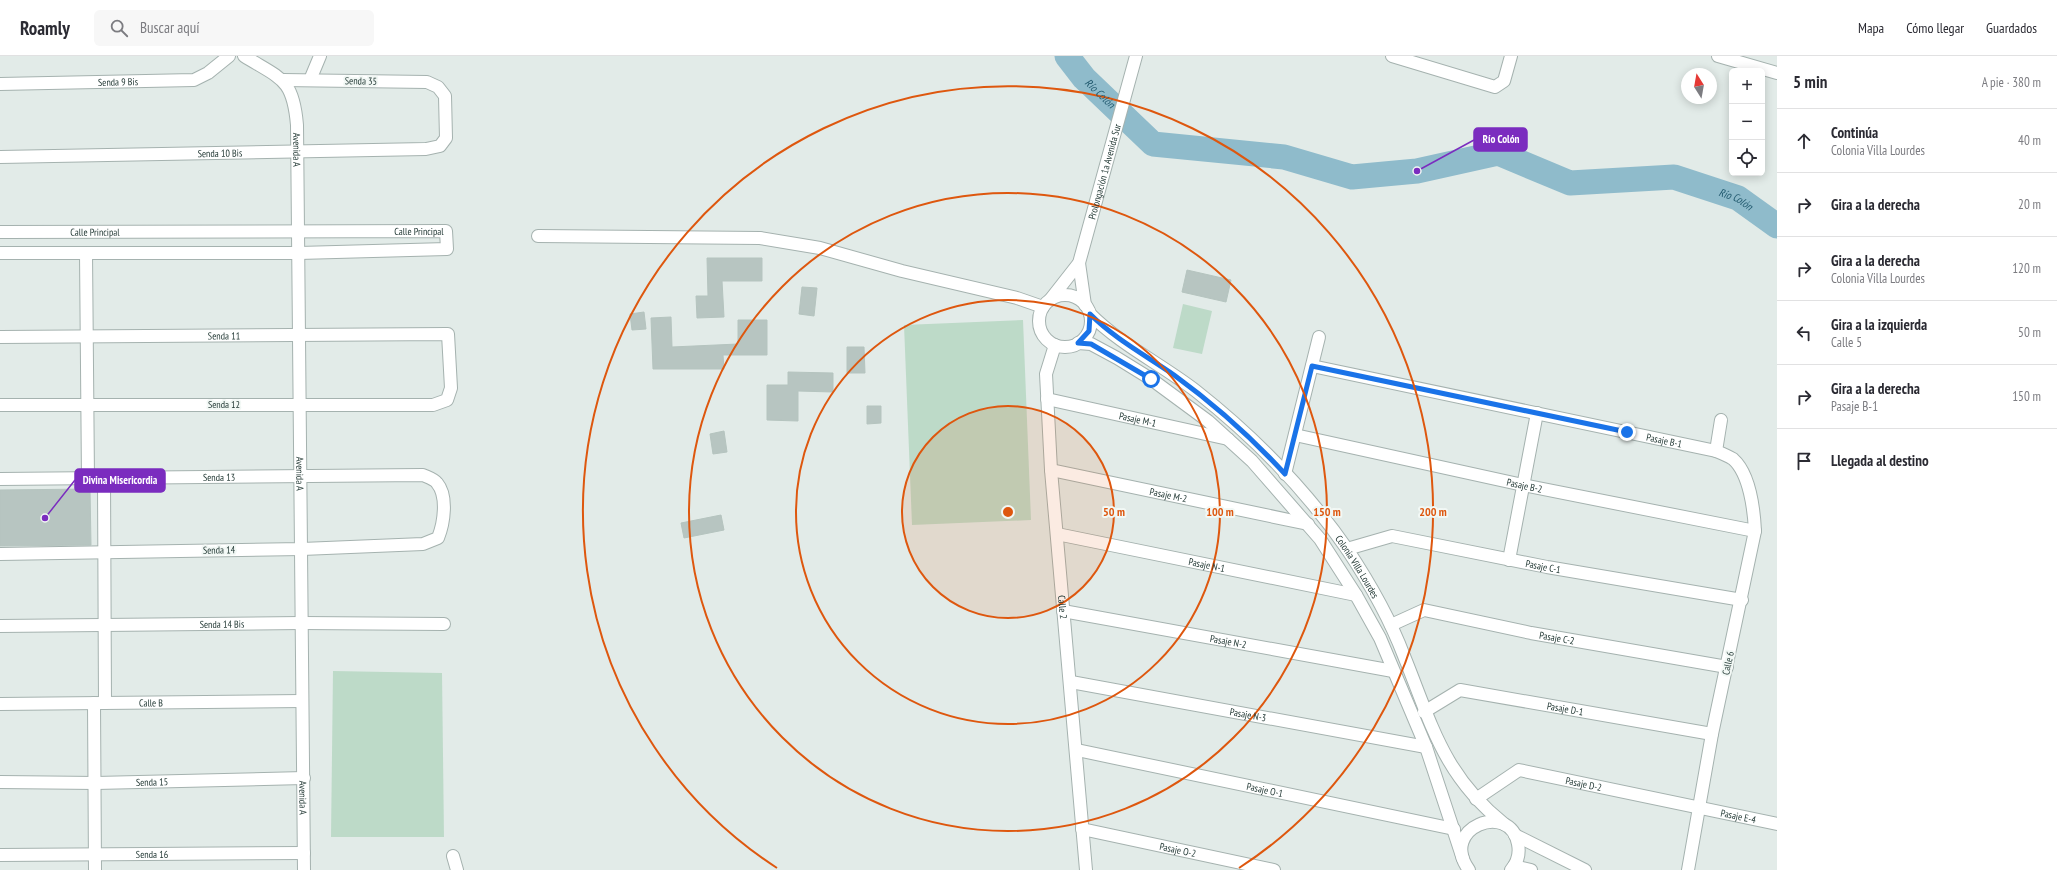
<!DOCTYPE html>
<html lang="es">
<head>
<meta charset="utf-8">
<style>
	:root { --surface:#fff; --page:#f7f7f7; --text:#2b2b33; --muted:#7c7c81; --line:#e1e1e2 }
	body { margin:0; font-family:"PT Sans Narrow",sans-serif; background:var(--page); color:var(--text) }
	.controls { position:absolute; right:12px; top:12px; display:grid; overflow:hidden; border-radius:6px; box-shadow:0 2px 10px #0003 }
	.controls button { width:36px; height:36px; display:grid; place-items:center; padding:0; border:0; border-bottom:1px solid var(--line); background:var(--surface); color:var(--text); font:20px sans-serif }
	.compass { position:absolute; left:1681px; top:12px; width:36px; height:36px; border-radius:50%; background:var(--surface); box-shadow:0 2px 10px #0003; rotate:349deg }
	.stop { position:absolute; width:12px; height:12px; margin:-9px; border:3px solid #1a73e8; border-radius:50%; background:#fff }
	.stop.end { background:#1a73e8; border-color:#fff; box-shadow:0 1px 4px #0008 }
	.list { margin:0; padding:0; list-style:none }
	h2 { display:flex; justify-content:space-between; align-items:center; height:52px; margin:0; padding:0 16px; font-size:17px }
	h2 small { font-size:13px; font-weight:400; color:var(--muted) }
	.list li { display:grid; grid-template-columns:26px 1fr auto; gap:12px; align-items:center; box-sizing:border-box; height:64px; padding:0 16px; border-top:1px solid var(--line) }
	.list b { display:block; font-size:15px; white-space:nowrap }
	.list p { margin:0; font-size:13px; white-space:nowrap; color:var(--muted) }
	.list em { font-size:13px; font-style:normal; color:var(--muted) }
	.icon { flex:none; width:22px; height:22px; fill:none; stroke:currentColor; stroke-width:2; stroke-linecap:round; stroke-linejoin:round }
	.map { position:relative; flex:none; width:1777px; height:814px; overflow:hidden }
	header { display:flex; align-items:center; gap:24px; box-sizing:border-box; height:56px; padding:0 20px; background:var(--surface); border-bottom:1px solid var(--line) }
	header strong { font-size:19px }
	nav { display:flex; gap:22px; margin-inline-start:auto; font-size:14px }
	.search { width:280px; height:36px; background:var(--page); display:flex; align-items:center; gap:10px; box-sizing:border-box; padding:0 14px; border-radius:6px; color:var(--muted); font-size:15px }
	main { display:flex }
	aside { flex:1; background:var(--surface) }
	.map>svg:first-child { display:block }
	.green { fill:#bddac8 }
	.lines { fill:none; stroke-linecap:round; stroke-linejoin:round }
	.river { stroke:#8fbbcb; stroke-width:25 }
	.building { fill:#b7c5c1; stroke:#b5c4bf }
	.minor-casing { stroke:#a5b2af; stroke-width:14 }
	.minor { stroke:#fff; stroke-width:12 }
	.route { stroke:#1a73e8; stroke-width:5 }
	.ring { fill:none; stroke:#de570e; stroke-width:2 }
	.labels { text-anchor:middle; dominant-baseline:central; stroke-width:4; stroke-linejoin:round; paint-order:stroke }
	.street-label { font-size:10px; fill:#243a36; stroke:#f2f8f5 }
	.water-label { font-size:11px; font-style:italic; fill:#235b70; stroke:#f2f8f5 }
	.centre { fill:#de570e; stroke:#f2f8f5; stroke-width:2 }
	.ring-label { font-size:12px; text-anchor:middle; font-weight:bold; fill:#de570e; stroke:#f2f8f5; stroke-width:4; stroke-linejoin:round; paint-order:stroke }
	.leader { fill:none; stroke:#7b2cbf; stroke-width:1.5 }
	.callout-dot { fill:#7b2cbf; stroke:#f2f8f5; stroke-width:1.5 }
	.callout { fill:#7b2cbf; stroke:#7b2cbf; stroke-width:1.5 }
	.callout-label { font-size:11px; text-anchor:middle; font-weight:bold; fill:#fff }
</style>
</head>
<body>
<header>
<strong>Roamly</strong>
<div class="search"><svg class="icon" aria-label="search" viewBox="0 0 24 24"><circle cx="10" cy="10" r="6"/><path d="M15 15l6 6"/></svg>Buscar aquí</div>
<nav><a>Mapa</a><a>Cómo llegar</a><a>Guardados</a></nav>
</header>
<main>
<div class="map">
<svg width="1777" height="814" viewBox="0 0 1777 814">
	<rect width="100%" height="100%" fill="#e2ebe8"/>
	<g class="green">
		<polygon points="1183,248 1212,255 1202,298 1173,292"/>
		<polygon points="1023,264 1031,464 912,469 904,269"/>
		<polygon points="333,615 442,617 444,781 331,781"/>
	</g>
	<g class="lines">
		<path class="river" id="s1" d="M1067 0 1084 22 1153 88 1284 101 1352 121 1417 115 1498 97 1570 127 1674 121 1738 142 1777 170"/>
	</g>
	<g class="building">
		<polygon points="707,202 762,202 762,225 722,225 724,261 697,262 696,240 708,240"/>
		<polygon points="1187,214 1231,224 1226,246 1182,236"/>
		<polygon points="802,231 817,232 814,260 799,258"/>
		<polygon points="644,256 646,273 632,274 630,258"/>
		<polygon points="671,261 672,291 738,288 738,264 767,264 767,299 723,299 724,313 653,313 651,262"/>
		<polygon points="847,291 864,291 865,317 847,317"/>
		<polygon points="788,316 833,317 833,336 798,335 798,365 767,364 767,329 788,329"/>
		<polygon points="867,350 881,350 881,367 867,368"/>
		<polygon points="724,375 727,396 713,398 710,378"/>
		<polygon points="90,433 91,489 0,490 0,434"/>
		<polygon points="721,459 724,474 684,482 681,467"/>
	</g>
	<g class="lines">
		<defs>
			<g id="minor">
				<path id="s2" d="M244 0C281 23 293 22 297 69L304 814"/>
				<polyline points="1392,0 1495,31 1504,25 1511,0"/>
				<polyline points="1718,0 1777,17"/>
				<polyline points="310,24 320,0"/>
				<path id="s3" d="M0 28 194 24 208 17 229 0"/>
				<path id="s4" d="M0 101 426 93 440 90 446 82 445 40 438 31 427 26 283 24"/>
				<path id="s5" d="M0 176 446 175 447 193 299 197H0"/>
				<polyline points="538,180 760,182 820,192 902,215 1017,242 1043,251"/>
				<polyline points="86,197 88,423"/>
				<polyline points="1079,207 1085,249"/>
				<circle cx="1065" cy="265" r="26"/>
				<path id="s6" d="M1050 244 1079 207 1136 0"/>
				<path id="s7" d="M1090 258C1121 289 1161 308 1196 335 1253 380 1306 434 1347 493 1369 526 1390 563 1404 600 1432 669 1443 719 1504 768"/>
				<path id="s8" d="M0 281 448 278 451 332 447 344 433 349H0"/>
				<polyline points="1078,287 1091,288 1117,302 1151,323 1208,365 1252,405 1320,483 1356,539 1380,582 1426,691 1463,803"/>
				<path id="s9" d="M1055 289 1046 318 1051 414 1086 814"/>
				<path id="s10" d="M1312 310 1716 395C1721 397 1728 400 1733 403 1750 418 1754 455 1755 475L1712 678 1688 814"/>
				<path id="s11" d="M1047 343 1228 383"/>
				<path id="s12" d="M1295 379 1523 429 1755 475"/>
				<polyline points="1716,395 1721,364"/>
				<path id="s13" d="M1051 414 1308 468"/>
				<polyline points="1285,418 1319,281"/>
				<path id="s14" d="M0 423 423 419C427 421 434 423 437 427 448 440 444 467 438 482L423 488 302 493 0 498"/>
				<polyline points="104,423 105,647"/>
				<path id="s15" d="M1057 478 1356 539"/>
				<path id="s16" d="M1347 493 1392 480 1547 511 1742 544"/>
				<polyline points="1509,504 1537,357"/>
				<path id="s17" d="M1063 555 1393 615"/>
				<path id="s18" d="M1391 569 1424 554 1531 577 1727 611"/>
				<path id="s19" d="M0 570 302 567 444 568"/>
				<path id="s20" d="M1071 626 1426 691"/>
				<polyline points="94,647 95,814"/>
				<path id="s21" d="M0 648 302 645"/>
				<path id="s22" d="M1424 656 1460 634 1712 678"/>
				<path id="s23" d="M1077 694 1454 773"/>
				<path id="s24" d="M0 726 96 727 304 722"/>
				<path id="s25" d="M1476 743 1519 714 1777 768"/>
				<path id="s26" d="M1082 773 1274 814"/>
				<polyline points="1515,779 1585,814"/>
				<path id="s27" d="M0 799 304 797"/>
				<polyline points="453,800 457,814"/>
				<polyline points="1514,810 1531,814"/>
				<path d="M1469 814C1438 772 1510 744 1518 788 1520 798 1517 807 1511 814"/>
			</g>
		</defs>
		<use href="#minor" class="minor-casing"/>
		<use href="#minor" class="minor"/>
	</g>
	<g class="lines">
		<path class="route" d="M1151 323 1091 288 1078 287 1089 275 1090 258C1115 283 1145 299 1174 319 1214 348 1251 381 1285 418L1312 310 1627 376"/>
	</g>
	<circle cx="1008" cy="456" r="106" fill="#de570e" fill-opacity=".12"/>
	<g class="ring">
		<circle cx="1008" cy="456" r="106"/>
		<circle cx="1008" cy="456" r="212"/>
		<circle cx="1008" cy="456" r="319"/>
		<path d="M777 812A425 425 0 1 1 1239 812"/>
	</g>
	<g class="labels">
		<g class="street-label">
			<text stroke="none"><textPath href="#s3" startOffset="118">Senda 9 Bis</textPath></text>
			<text transform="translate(361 25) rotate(1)">Senda 35</text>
			<text stroke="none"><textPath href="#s2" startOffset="118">Avenida A</textPath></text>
			<text stroke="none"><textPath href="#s4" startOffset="220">Senda 10 Bis</textPath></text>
			<text stroke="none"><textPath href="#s6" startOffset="142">Prolongación 1a Avenida Sur</textPath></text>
			<text stroke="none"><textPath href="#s5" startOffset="95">Calle Principal</textPath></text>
			<text stroke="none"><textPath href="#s5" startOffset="419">Calle Principal</textPath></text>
			<text stroke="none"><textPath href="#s8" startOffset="224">Senda 11</textPath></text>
			<text x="224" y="348">Senda 12</text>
			<text stroke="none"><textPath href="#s11" startOffset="93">Pasaje M-1</textPath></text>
			<text stroke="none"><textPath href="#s10" startOffset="360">Pasaje B-1</textPath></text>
			<text stroke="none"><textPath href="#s2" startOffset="442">Avenida A</textPath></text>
			<text stroke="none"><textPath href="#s14" startOffset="219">Senda 13</textPath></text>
			<text stroke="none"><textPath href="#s12" startOffset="235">Pasaje B-2</textPath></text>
			<text stroke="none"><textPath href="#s13" startOffset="120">Pasaje M-2</textPath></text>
			<text transform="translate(219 494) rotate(-1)">Senda 14</text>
			<text stroke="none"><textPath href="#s15" startOffset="153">Pasaje N-1</textPath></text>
			<text stroke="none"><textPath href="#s16" startOffset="201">Pasaje C-1</textPath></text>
			<text stroke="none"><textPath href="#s7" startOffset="371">Colonia Villa Lourdes</textPath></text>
			<text stroke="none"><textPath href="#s9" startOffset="264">Calle 2</textPath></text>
			<text stroke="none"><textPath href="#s19" startOffset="222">Senda 14 Bis</textPath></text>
			<text stroke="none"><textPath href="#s18" startOffset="172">Pasaje C-2</textPath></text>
			<text stroke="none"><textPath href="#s17" startOffset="168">Pasaje N-2</textPath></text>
			<text transform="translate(1728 607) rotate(-78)">Calle 6</text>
			<text stroke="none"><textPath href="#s21" startOffset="151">Calle B</textPath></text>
			<text stroke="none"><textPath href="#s22" startOffset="149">Pasaje D-1</textPath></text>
			<text stroke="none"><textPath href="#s20" startOffset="180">Pasaje N-3</textPath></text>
			<text stroke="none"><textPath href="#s24" startOffset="152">Senda 15</textPath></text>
			<text stroke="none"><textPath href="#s25" startOffset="118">Pasaje D-2</textPath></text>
			<text stroke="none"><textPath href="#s23" startOffset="192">Pasaje O-1</textPath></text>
			<text stroke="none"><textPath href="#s2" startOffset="766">Avenida A</textPath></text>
			<text stroke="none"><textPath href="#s25" startOffset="276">Pasaje E-4</textPath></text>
			<text stroke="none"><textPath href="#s26" startOffset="98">Pasaje O-2</textPath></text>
			<text stroke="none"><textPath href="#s27" startOffset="152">Senda 16</textPath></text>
		</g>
		<g class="water-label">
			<text stroke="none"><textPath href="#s1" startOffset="50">Río Colón</textPath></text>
			<text stroke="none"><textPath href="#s1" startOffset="722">Río Colón</textPath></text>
		</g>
	</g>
	<circle cx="1008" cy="456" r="6" class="centre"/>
	<g class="ring-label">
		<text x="1114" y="460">50 m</text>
		<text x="1220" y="460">100 m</text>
		<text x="1327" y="460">150 m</text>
		<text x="1433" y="460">200 m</text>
	</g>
	<path class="leader" d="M1417 115L1474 84M45 462L75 424"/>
	<g class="callout-dot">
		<circle cx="1417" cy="115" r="4"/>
		<circle cx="45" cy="462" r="4"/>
	</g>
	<g class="callout">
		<rect x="1474" y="72" width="53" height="23" rx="4"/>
		<rect x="75" y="413" width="90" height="23" rx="4"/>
	</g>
	<g class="callout-label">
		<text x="1501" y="87">Río Colón</text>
		<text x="120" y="428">Divina Misericordia</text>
	</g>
</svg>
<div class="controls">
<button>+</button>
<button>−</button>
<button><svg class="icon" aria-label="locate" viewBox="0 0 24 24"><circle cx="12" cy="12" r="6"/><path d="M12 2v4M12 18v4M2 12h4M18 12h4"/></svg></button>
</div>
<svg class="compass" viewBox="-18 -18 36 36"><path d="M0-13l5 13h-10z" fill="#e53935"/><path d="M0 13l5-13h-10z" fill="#7c7c81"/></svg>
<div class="stop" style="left:1151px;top:323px"></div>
<div class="stop end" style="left:1627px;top:376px"></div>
</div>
<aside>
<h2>5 min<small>A pie · 380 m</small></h2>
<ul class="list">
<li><svg class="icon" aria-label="ahead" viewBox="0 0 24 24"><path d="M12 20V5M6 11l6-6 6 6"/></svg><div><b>Continúa</b><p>Colonia Villa Lourdes</p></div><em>40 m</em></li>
<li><svg class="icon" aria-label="right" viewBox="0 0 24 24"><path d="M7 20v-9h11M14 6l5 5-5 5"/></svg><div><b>Gira a la derecha</b></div><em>20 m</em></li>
<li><svg class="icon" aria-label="right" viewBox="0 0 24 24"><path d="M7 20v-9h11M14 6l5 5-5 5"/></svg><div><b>Gira a la derecha</b><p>Colonia Villa Lourdes</p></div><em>120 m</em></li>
<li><svg class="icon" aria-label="left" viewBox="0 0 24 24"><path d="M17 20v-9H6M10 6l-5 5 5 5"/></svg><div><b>Gira a la izquierda</b><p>Calle 5</p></div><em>50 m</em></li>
<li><svg class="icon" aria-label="right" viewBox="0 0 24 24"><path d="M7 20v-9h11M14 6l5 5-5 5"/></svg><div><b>Gira a la derecha</b><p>Pasaje B-1</p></div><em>150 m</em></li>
<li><svg class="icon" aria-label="arrive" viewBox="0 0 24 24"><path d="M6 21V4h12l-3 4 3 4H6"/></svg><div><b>Llegada al destino</b></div></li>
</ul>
</aside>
</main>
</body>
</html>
